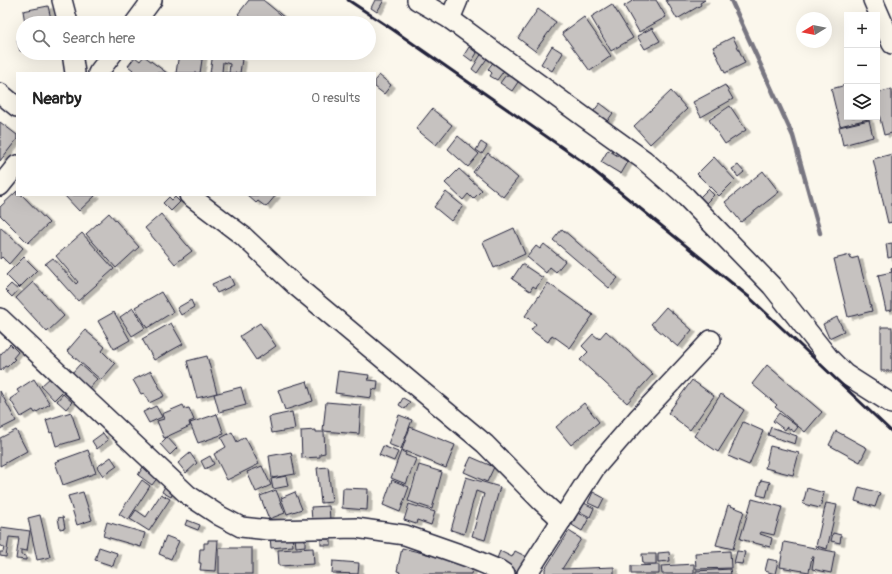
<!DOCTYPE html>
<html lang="en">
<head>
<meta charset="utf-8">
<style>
	:root { --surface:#fff; --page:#f2f2f2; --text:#222; --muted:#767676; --line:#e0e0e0 }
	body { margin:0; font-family:Pangolin,sans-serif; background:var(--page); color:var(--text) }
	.controls { position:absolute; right:12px; top:12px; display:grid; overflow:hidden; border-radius:0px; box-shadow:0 4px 16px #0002 }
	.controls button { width:36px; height:36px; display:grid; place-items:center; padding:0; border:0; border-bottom:1px solid var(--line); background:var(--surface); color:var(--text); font:20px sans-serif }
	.compass { position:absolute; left:796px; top:12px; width:36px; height:36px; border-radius:50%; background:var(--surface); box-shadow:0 4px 16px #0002; rotate:260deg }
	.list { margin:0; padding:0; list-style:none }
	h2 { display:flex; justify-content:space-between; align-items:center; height:52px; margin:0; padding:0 16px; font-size:17px }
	h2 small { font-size:13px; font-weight:400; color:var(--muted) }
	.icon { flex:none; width:22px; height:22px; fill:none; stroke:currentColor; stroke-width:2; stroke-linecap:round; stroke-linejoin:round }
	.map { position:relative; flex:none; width:892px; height:574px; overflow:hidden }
	.search { position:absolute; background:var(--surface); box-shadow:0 4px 16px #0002; left:16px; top:16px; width:360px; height:44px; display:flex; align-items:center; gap:10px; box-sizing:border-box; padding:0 14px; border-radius:22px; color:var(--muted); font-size:15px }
	.panel { position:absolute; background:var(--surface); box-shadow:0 4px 16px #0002; left:16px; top:72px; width:360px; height:124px; border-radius:0px }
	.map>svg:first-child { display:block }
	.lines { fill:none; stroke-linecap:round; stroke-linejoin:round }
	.stream { stroke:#787681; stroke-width:4.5 }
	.building { fill:#c6c2c0; stroke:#22223b; fill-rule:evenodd; filter:url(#shadow) }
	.minor-casing { stroke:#22223b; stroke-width:22 }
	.minor { stroke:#fbf7ec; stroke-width:19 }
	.rail { stroke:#22223b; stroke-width:3 }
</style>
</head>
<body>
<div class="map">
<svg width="892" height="574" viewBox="0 0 892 574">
	<defs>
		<filter id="shadow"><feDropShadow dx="4.5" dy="2.5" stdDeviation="0" flood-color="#0004"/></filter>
	</defs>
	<rect width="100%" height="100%" fill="#fbf7ec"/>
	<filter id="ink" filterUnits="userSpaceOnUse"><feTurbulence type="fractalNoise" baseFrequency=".025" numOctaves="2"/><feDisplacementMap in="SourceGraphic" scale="8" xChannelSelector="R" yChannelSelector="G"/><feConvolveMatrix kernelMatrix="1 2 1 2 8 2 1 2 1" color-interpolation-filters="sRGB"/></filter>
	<g filter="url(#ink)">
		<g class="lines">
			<polyline class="stream" points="731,0 793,136 820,233"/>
		</g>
		<g class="building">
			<polygon points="249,0 263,0 291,23 248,23 238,14"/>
			<polygon points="375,0 384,0 377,12 371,8"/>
			<polygon points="634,0 656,0 666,17 639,32 624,6"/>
			<polygon points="666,0 705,0 700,3 701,5 677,19"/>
			<polygon points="612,4 633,38 611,51 591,17"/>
			<polygon points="48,6 52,23 25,23 23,11"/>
			<polygon points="538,9 556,22 535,51 518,38"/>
			<polygon points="194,17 203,18 202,23 193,23"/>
			<polygon points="584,17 611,56 590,71 562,33"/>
			<polygon points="652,28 660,41 645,49 637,36"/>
			<polygon points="733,37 745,63 725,73 713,47"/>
			<polygon points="23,39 23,51 20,51 17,40"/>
			<polygon points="552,46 563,53 552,71 541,64"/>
			<polygon points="469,47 477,53 472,61 464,55"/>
			<polygon points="179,53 203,53 200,73 176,73"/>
			<path d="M213 53H228L227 56 242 59 240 73H210ZM223 62 230 64 229 73 222 72Z"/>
			<polygon points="482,53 488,57 477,73 472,69"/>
			<polygon points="144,56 167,73 131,73 133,70 128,66 135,57 140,61"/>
			<polygon points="494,61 505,69 497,80 490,76 492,73 488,69"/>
			<polygon points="512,74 520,79 512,91 500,83 506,75 510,77"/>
			<polygon points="379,75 391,85 384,94 375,87 375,80"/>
			<polygon points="847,81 847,117 867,117 868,119 840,126 831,89 846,85 845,82"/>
			<polygon points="725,85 733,99 701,117 693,102"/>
			<polygon points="892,89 892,133 884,135 877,106 877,93"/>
			<polygon points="671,91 687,109 650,144 634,126"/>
			<polygon points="600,103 613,113 606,123 593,112"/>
			<polygon points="730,106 746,130 725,144 709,120"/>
			<polygon points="432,109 452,125 436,145 416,129"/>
			<polygon points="869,120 873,137 843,145 839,127"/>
			<polygon points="0,122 17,135 17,139 0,161"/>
			<polygon points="458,136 479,154 468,167 448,149"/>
			<polygon points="481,142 487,146 482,154 476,150"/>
			<polygon points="608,150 628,162 621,174 601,162"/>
			<polygon points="488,153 518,178 503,197 473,172"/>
			<polygon points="892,154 892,222 888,223 873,159"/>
			<polygon points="714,157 735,180 719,196 697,174"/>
			<polygon points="738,165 744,172 738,177 732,169"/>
			<polygon points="459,169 482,190 473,199 468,194 463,200 445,183"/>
			<polygon points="763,171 779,192 741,222 725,202"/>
			<polygon points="708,189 714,195 706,203 700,197"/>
			<polygon points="17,191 17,195 22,195 49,223 28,243 0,215 0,207"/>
			<polygon points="446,192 463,206 451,221 434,207"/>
			<polygon points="64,195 96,195 79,211"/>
			<polygon points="247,195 276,195 266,207 258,201 256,203"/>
			<polygon points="169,197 172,200 175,197 180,202 171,211 163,203"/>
			<polygon points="109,213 139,247 116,268 86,234"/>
			<polygon points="161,214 192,251 175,264 145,228"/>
			<polygon points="0,227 23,248 9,264 2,257 0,259"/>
			<polygon points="514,228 525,254 494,268 483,242"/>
			<polygon points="562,229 618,278 609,288 553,240"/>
			<polygon points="82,233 114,269 78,301 45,264 53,258 76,284 78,282 56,256"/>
			<polygon points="892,243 892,257 888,258 886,244"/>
			<polygon points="544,244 565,261 556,272 550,267 546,273 527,257 536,246 540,249"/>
			<polygon points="850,255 851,259 858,257 872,311 848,317 834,259"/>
			<polygon points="24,257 37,270 19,288 6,275"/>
			<polygon points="522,264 543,278 536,288 533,286 530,291 512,279"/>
			<polygon points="892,267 892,310 886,311 878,275 892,272 891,268"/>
			<polygon points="230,276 234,285 217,293 212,284"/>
			<polygon points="33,282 64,316 47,332 16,298"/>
			<polygon points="548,283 593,315 570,348 552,335 548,342 531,330 536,324 525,316"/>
			<polygon points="11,284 18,290 12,297 5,290"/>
			<polygon points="161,292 173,312 147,328 135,307"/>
			<polygon points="191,300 194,307 181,315 177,308"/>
			<polygon points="666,307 692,330 678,347 651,324"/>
			<polygon points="133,308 145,328 132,336 120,317"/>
			<polygon points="114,312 130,340 114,349 98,321"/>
			<polygon points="837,317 844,331 829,338 823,324"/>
			<polygon points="171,323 183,344 154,360 142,339"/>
			<polygon points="260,323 276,346 256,360 240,336"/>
			<rect x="881" y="327" width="11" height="44"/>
			<polygon points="85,330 105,347 102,351 115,364 101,380 67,351"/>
			<polygon points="606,331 653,374 627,403 580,360 588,352 582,346 593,334 599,339"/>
			<polygon points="10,344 18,352 13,358 15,359 7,367 5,366 1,371 0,370 0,355"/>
			<polygon points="207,356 217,393 197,398 187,361"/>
			<polygon points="80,364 97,379 88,389 71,374"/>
			<polygon points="767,365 822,412 805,432 775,407 777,405 752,384"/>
			<polygon points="151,371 164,396 149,403 144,393 141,394 133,380"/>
			<polygon points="338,371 369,375 368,380 378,381 377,390 372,389 371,398 335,393"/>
			<polygon points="51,377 64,390 54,400 41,386"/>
			<polygon points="34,379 50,404 35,413 33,410 21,417 10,399 19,393 17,390"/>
			<polygon points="692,380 714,396 690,430 668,413"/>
			<polygon points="307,381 313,401 285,410 278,390"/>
			<polygon points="241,387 246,405 219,412 214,394"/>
			<polygon points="0,391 16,421 0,429"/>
			<polygon points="63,394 72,402 66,409 57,401"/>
			<polygon points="721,394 744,410 718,452 694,436"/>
			<polygon points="403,398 410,402 405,409 399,405"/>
			<polygon points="326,402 361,405 359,434 323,431"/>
			<polygon points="584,403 599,422 571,445 556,427"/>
			<polygon points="183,405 185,409 189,408 194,420 189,422 190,426 164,438 157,421 164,419 162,414"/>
			<polygon points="156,406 162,417 149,423 143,412"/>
			<polygon points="71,412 80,439 56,446 52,432 50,433 46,420"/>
			<polygon points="292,412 295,429 272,433 269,417"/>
			<polygon points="779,413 798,427 794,432 787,427 785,430 773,421"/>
			<polygon points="217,414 224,434 198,443 190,423"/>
			<polygon points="399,415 412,420 401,449 388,444"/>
			<polygon points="743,422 763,431 749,465 728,456"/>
			<polygon points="410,427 455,445 446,468 402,450"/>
			<polygon points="771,427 797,436 795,444 768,435"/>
			<polygon points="16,430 27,451 0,466 0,438"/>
			<polygon points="316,430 316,432 324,432 325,453 320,454 320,457 302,458 301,431"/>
			<polygon points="836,431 867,448 860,462 829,445"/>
			<polygon points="232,432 237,442 245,437 259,464 227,480 214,454 226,447 221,438"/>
			<polygon points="103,433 108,440 97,449 92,441"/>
			<polygon points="167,437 177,448 170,455 160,444"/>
			<polygon points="383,446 398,452 394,461 379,455"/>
			<polygon points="770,446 799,453 793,475 765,468"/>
			<polygon points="88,450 96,473 63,485 55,462"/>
			<polygon points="401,451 406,453 405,455 416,459 406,484 391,478"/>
			<polygon points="291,452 295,474 272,478 269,456"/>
			<polygon points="190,453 197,463 186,473 178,463"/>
			<polygon points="210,456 214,464 205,469 201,461"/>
			<polygon points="111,457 117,466 103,476 97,467"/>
			<polygon points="471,457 494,467 487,482 464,472"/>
			<polygon points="419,465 442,472 432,509 408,501"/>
			<polygon points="262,466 271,485 256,492 247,472"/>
			<polygon points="143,467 158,477 152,485 138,475"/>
			<polygon points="328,467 332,502 321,503 317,468"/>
			<polygon points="286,476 288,486 273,489 271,479"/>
			<polygon points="466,477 500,487 485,540 472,536 484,494 476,491 464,534 451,530"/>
			<polygon points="142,480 150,486 128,520 119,514"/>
			<polygon points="392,480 409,487 400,512 383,505"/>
			<polygon points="761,480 770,482 766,497 757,495"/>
			<polygon points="166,484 175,488 171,497 162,492"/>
			<polygon points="859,487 880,493 875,507 855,501"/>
			<polygon points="343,488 368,489 367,510 342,508"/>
			<polygon points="807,488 824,493 820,508 803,504"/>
			<polygon points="276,490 285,513 269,519 260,496"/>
			<polygon points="83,492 92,520 77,525 68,496"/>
			<polygon points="295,492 302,509 287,514 281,498"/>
			<polygon points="593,492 604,498 599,508 588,503"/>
			<polygon points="161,494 170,499 149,531 130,519 136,510 146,517"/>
			<polygon points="752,499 782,507 774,535 761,532 760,534 772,538 770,547 740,539"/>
			<polygon points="584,503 594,508 590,517 580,512"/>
			<polygon points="826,503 837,505 827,549 816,546"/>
			<polygon points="409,504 435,512 431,525 417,520 416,524 404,520"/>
			<polygon points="728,505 744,511 733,549 716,545"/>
			<polygon points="329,506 330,520 312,521 311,507"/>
			<polygon points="578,513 589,518 582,531 572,525"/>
			<polygon points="40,515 50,557 37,560 28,518"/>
			<polygon points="63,517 65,528 60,529 58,518"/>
			<polygon points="187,520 200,525 198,530 185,525"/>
			<polygon points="107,522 145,533 141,547 103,536"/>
			<polygon points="1,527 30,531 27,551 21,550 21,555 26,556 26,560 16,559 19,538 9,537 6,557 0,556 0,552 3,552 4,547 0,546 0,535"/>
			<polygon points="569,531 581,539 562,569 614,567 614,574 545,574 545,569"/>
			<polygon points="833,533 841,535 840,543 831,541"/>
			<polygon points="166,536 179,541 171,559 159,554"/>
			<polygon points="292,536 293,546 271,548 270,537"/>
			<polygon points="295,538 305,538 305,546 296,547"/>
			<rect x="321" y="539" width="10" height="6"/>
			<polygon points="208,540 218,540 216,571 200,570 201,563 199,563 200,549 204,549 204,543 208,543"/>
			<polygon points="784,542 835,552 831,573 812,569 814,557 812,557 809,572 780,567"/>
			<polygon points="99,547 117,553 113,566 95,560"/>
			<rect x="219" y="548" width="33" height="26"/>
			<polygon points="313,548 314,564 279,566 278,550"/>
			<polygon points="402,548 473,565 471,574 399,574 400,572 397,571"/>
			<polygon points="500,551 512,557 515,551 527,557 520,573 496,561"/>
			<polygon points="730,551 731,568 696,569 695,553"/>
			<polygon points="737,551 745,552 742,564 734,563"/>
			<polygon points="669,552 670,561 658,562 658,553"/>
			<polygon points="642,554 656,554 656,564 643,564"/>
			<polygon points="768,559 778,561 775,574 765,571"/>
			<polygon points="333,561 359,563 358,574 332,573"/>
			<polygon points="694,564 694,574 662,574 661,566"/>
			<polygon points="659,565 659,574 631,574 631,566"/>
			<polygon points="730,569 731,574 696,574 696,571"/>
		</g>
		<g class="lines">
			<defs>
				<g id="minor">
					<polyline points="62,0 68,23"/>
					<polyline points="417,0 450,19 584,117 644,160 686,197 772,286 829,358 845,374 892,404"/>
					<polyline points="873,0 892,44"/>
					<polyline points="450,19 458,0"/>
					<polyline points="135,23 152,0"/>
					<polyline points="72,53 75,73"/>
					<polyline points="98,73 113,53"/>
					<polyline points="0,93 17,107"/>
					<polyline points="0,186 17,165"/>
					<polyline points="189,195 243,236 295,285 485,444 541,501 562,520"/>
					<polyline points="0,318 188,495 220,516 241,527 269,530 356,528 405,535 468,557 499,570 505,574"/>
					<polyline points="527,574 595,468 639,417 711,340"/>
				</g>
			</defs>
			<use href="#minor" class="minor-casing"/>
			<use href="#minor" class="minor"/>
			<polyline class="rail" points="348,0 392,29 583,162 749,297 892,432"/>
		</g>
	</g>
</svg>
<div class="controls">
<button>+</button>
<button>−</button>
<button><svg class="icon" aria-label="layers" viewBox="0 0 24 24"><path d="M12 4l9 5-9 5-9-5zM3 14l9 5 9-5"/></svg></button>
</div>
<svg class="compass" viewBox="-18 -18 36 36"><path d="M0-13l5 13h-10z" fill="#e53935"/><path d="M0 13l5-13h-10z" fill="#767676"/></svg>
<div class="search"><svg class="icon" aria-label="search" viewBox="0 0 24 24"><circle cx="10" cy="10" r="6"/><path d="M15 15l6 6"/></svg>Search here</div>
<section class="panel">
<h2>Nearby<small>0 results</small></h2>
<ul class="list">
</ul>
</section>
</div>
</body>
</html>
